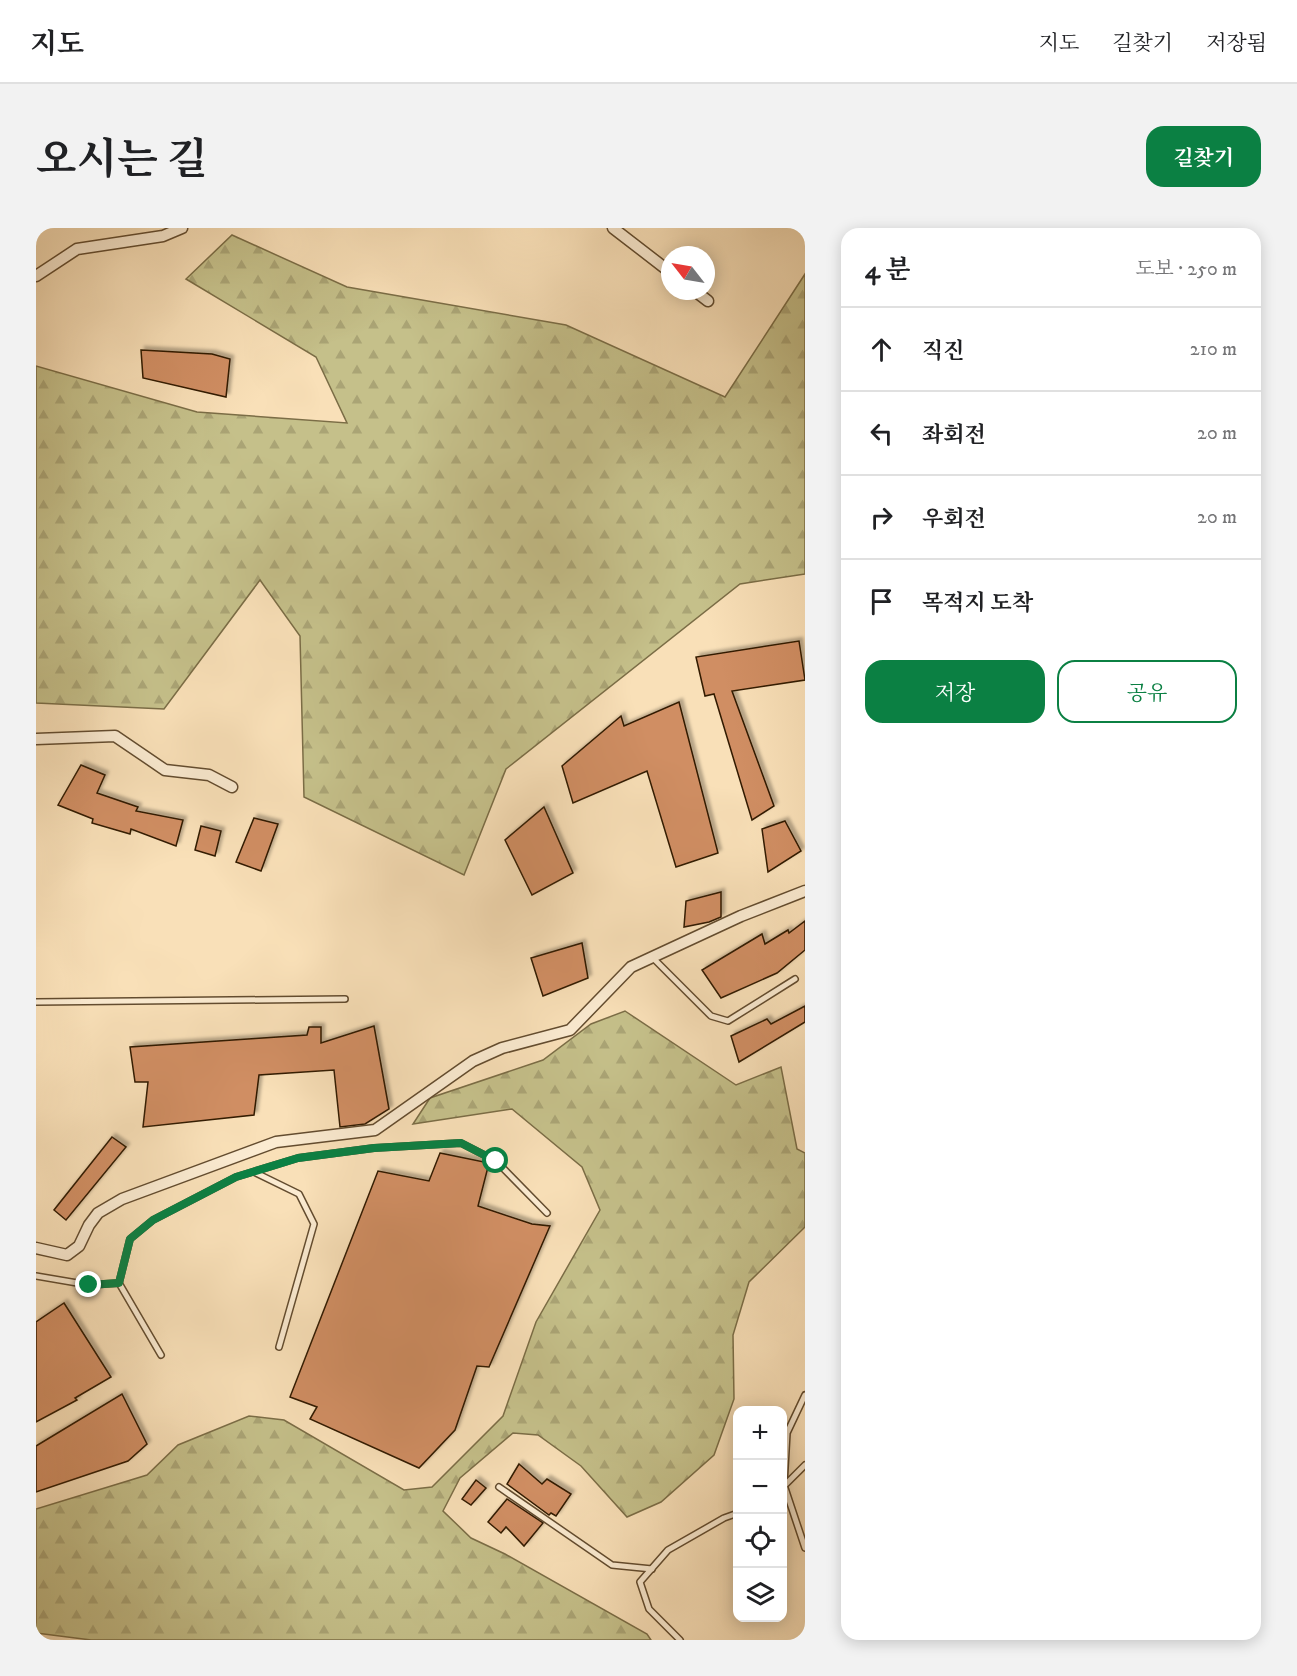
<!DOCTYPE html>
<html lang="ko">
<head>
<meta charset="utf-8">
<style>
	:root { --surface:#fff; --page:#f2f2f2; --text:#202124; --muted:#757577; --line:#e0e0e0; --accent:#0b8043 }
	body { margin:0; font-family:"IM FELL DW Pica","Noto Serif KR",serif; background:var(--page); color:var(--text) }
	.controls { position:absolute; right:18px; bottom:18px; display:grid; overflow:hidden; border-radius:12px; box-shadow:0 3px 15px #0003 }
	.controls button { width:54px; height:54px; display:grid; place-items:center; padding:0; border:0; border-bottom:2px solid var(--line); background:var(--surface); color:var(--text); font:30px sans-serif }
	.compass { position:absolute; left:625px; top:18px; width:54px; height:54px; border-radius:50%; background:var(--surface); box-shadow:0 3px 15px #0003; rotate:301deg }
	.stop { position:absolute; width:18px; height:18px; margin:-14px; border:4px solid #0b8043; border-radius:50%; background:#fff }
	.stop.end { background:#0b8043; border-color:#fff; box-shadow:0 2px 6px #0008 }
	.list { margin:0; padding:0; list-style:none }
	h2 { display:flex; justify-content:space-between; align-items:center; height:78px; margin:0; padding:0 24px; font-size:26px }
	h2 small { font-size:20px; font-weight:400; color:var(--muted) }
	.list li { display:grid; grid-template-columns:39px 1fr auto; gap:18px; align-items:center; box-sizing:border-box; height:84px; padding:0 24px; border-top:2px solid var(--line) }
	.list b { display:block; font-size:22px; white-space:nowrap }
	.list em { font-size:20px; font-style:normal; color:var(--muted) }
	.actions { display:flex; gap:12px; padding:18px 24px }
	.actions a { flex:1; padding:14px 0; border:2px solid var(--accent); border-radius:18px; text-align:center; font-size:21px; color:var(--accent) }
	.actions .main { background:var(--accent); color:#fff }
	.icon { flex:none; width:33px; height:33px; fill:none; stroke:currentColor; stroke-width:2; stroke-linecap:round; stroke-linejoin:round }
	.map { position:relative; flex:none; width:769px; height:1412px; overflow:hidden; border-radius:18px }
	header { display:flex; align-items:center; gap:36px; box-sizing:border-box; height:84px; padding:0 30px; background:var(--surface); border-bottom:2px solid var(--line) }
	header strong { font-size:28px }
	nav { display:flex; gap:33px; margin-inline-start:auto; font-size:21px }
	.intro { display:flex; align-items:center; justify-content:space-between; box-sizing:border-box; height:144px; padding:0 36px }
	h1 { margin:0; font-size:42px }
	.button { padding:15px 27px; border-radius:18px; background:var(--accent); color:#fff; font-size:21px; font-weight:700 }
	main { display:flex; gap:36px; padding:0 36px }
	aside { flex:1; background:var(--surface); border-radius:18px; box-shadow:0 3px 15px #0003 }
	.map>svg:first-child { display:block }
	.forest { fill:url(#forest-firs); stroke:#7b6d46; stroke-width:1.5 }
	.building { fill:#d08e64; stroke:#311a01; stroke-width:1.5; filter:url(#shadow) }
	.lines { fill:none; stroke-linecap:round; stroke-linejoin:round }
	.lane-casing { stroke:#634c2f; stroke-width:8 }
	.street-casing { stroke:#634c2f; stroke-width:13 }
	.lane { stroke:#fbebd1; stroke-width:5 }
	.street { stroke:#fbebd1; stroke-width:10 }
	.route { stroke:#0b8043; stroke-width:8 }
</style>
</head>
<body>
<header>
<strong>지도</strong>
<nav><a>지도</a><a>길찾기</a><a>저장됨</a></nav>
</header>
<div class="intro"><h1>오시는 길</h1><a class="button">길찾기</a></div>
<main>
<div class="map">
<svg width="769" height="1412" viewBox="0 0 769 1412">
	<defs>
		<pattern id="forest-firs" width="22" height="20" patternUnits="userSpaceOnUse" patternTransform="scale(1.5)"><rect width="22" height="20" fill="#c5c08a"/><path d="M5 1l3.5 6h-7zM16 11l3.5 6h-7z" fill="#aaa475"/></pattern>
		<filter id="shadow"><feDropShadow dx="3.5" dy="-3.5" stdDeviation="1.5" flood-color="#0004"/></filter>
	</defs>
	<rect width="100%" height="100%" fill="#f9e0b8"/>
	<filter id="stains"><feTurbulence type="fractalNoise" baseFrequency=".00333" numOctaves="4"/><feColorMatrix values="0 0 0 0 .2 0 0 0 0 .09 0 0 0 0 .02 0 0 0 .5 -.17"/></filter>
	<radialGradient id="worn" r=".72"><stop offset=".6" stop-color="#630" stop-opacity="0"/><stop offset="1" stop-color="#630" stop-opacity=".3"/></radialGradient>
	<g class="forest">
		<polygon points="196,7 311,59 530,97 689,169 769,46 769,346 704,356 470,541 428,647 268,569 264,408 224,352 128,481 0,475 0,138 161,184 311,195 280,129 150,51"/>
		<polygon points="589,783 700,857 745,839 761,921 769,925 769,999 713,1054 697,1107 698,1171 678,1227 625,1274 591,1289 545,1238 502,1207 477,1205 424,1250 407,1283 435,1310 469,1326 611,1406 615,1412 55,1412 0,1405 0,1281 111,1247 142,1217 213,1188 248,1192 368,1262 396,1259 467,1188 500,1094 564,982 546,939 476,881 377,896 394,870 507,832 555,796"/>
	</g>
	<g class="building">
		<polygon points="105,122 176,126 194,131 190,169 107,150"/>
		<polygon points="763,413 769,452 696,463 738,578 716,592 678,466 669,468 660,429"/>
		<polygon points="643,474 682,625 640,639 611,543 537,575 526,538 585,488 588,498"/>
		<polygon points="45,537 69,547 61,565 102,579 100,583 147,592 140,618 95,601 94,606 56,595 57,591 22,577"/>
		<polygon points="508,579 537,645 496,667 469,612"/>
		<polygon points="218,590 242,596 225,643 200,634"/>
		<polygon points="749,593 765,623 732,644 726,601"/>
		<polygon points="165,598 185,603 179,628 159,622"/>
		<polygon points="685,664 685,689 673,694 648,699 650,673"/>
		<polygon points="769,693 769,722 741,745 685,770 666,742 726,706 729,716 752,702 753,705"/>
		<polygon points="546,715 552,750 507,768 495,730"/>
		<polygon points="769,778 769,794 703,834 695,808 731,791 735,796"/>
		<polygon points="338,798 353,881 329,896 304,899 298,842 223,847 218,887 107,899 112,854 99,854 94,819 271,807 273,799 285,799 285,815"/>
		<polygon points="76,909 90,919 30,992 18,982"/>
		<polygon points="404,925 453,935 442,978 496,996 514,998 453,1139 441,1138 419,1202 383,1240 274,1191 281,1179 254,1169 342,943 393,953"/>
		<polygon points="28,1075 75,1149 39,1170 41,1172 0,1194 0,1094"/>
		<polygon points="86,1166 111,1216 92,1233 0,1264 0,1218"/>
		<polygon points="483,1236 506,1256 511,1251 535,1266 520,1288 515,1285 513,1287 471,1256"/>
		<polygon points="440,1252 450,1260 435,1277 426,1271"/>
		<polygon points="471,1271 507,1295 488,1318 470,1299 465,1305 452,1294"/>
	</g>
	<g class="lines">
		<defs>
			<g id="lane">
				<polyline points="616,729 675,788 692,793 759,751"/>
				<polyline points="0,774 309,771"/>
				<polyline points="218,944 263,966 278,996 243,1119"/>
				<polyline points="0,1048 53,1057 83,1055 125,1127"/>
				<polyline points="83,1055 94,1011 117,992 200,949 262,930 338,920 425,915 460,933 511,985"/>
				<polyline points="769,1167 751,1205 748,1257 769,1320"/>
				<polyline points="748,1258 769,1237"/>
				<polyline points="463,1259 576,1337 616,1341"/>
				<polyline points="644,1412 613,1381 604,1354 632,1322 688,1290 702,1285"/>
			</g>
			<g id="street">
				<polyline points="577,0 634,44"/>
				<polyline points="0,48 41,21 127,8 146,0"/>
				<polyline points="659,63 672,73"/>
				<polyline points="0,511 79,508 129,542 173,547 196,559"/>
				<polyline points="0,1020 31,1027 43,1018 53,997 62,985 86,971 240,914 339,902 437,833 466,820 534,802 595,739 705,688 769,663"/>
			</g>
		</defs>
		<use href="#lane" class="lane-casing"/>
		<use href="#street" class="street-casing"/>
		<use href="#lane" class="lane"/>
		<use href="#street" class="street"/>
	</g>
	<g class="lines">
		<polyline class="route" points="53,1057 83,1055 94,1011 117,992 200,949 262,930 338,920 425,915 460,933"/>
	</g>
	<rect width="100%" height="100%" filter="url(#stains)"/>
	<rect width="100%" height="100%" fill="url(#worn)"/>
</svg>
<div class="controls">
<button>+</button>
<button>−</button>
<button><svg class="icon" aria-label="locate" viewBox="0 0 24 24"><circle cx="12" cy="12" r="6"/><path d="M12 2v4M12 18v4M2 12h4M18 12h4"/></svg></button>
<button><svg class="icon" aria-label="layers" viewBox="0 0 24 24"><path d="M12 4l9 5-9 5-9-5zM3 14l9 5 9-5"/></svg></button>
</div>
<svg class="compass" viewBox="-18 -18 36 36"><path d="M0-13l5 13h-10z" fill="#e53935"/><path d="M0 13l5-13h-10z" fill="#757577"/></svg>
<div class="stop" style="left:460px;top:933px"></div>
<div class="stop end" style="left:53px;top:1057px"></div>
</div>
<aside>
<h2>4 분<small>도보 · 250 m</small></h2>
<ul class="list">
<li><svg class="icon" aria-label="ahead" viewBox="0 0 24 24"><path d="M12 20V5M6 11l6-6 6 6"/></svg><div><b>직진</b></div><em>210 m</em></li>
<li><svg class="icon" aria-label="left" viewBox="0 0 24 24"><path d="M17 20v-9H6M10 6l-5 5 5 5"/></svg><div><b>좌회전</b></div><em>20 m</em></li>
<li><svg class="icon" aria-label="right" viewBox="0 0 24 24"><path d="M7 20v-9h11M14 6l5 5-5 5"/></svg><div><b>우회전</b></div><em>20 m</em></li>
<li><svg class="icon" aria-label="arrive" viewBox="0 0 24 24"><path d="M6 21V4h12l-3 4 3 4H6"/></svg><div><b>목적지 도착</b></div></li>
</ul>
<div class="actions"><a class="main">저장</a><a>공유</a></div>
</aside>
</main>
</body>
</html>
